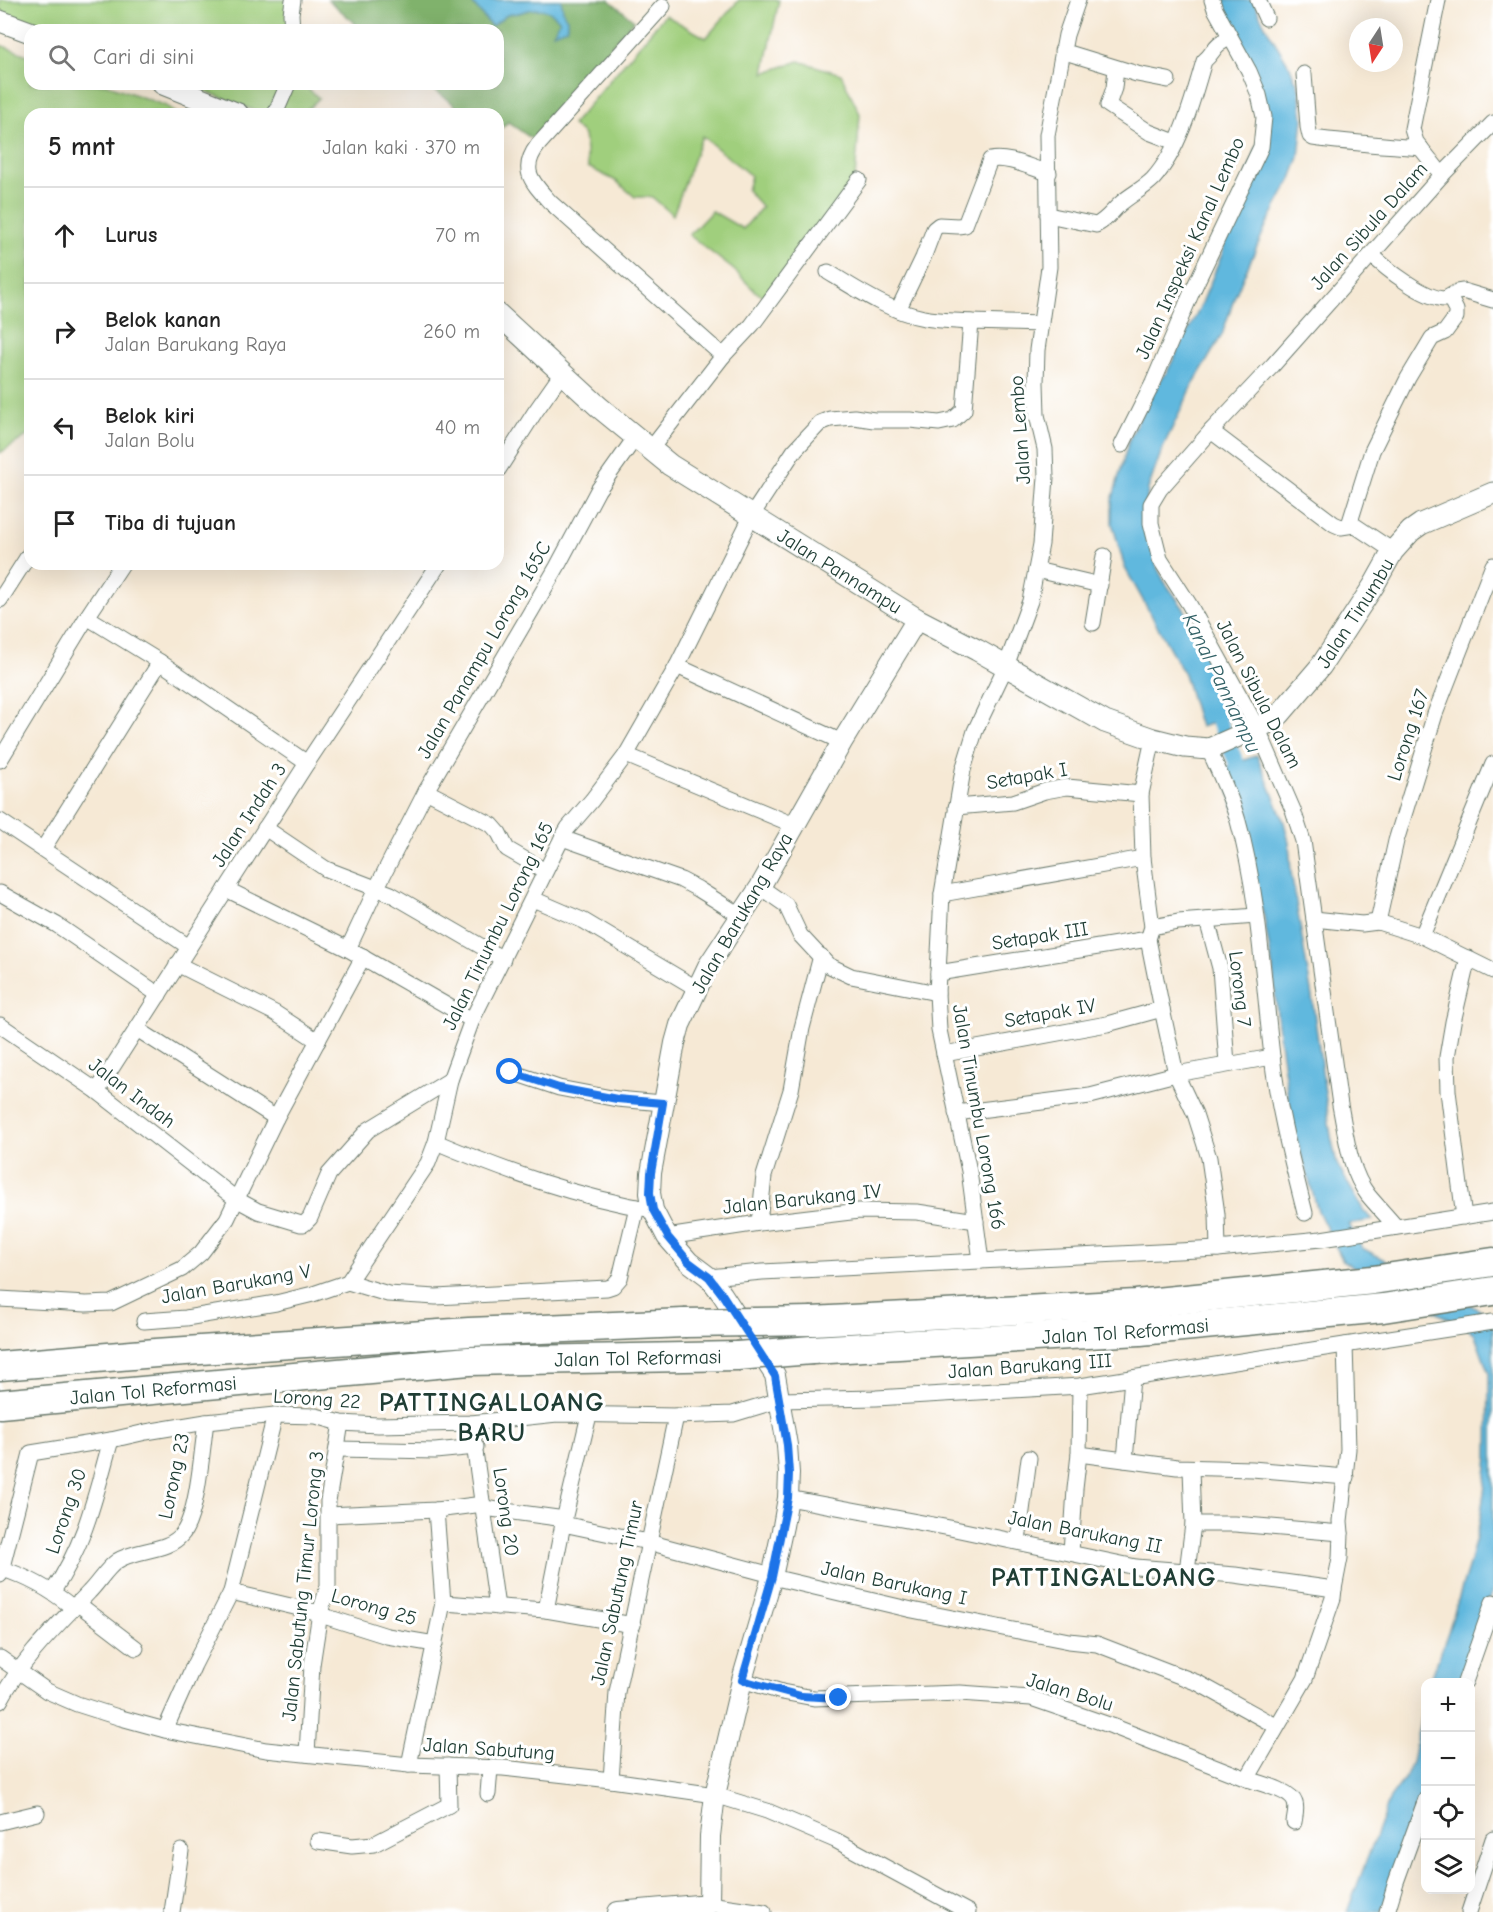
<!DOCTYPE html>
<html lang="id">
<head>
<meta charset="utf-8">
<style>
	:root { --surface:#fff; --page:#f6f6f6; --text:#222; --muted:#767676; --line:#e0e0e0 }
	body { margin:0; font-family:"Comic Neue",sans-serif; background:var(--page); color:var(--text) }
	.controls { position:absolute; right:18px; bottom:18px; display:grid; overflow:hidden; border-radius:12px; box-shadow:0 6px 24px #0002 }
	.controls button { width:54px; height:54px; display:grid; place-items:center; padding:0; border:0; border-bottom:2px solid var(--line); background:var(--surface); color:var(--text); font:30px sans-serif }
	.compass { position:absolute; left:1349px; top:18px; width:54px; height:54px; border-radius:50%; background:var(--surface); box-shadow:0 6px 24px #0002; rotate:192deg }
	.stop { position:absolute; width:18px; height:18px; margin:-14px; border:4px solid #1a73e8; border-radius:50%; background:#fff }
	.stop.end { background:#1a73e8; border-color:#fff; box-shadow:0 2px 6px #0008 }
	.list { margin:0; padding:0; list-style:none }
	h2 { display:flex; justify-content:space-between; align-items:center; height:78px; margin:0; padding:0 24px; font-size:26px }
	h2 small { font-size:20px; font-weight:400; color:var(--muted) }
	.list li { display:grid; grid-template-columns:39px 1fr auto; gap:18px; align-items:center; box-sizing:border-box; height:96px; padding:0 24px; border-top:2px solid var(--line) }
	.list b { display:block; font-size:22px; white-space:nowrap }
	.list p { margin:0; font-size:20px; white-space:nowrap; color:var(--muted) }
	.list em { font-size:20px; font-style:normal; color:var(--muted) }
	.icon { flex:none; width:33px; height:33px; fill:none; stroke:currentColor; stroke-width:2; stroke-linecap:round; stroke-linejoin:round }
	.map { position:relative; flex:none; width:1493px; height:1912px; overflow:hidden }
	.search { position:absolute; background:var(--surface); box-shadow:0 6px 24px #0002; left:24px; top:24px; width:480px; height:66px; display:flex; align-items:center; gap:15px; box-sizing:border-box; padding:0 21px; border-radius:18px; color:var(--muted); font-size:22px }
	.panel { position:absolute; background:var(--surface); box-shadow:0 6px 24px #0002; left:24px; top:108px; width:480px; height:462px; border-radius:18px }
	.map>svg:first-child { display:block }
	.green { fill:#a0cf7d; stroke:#608658; stroke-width:1.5 }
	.forest { fill:#80b26c; stroke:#507850; stroke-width:1.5 }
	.water { fill:#61b8de; stroke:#407a89; stroke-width:1.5 }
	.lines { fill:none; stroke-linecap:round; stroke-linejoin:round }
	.canal { stroke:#61b8de; stroke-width:16 }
	.minor-casing { stroke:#6a796c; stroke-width:17 }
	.tertiary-casing { stroke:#6a796c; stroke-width:22 }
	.secondary-casing { stroke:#6a796c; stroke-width:23 }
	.motorway-casing { stroke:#6a796c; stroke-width:31 }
	.minor { stroke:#fff; stroke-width:15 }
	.tertiary { stroke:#fff; stroke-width:20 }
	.secondary { stroke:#fff; stroke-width:21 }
	.motorway { stroke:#fff; stroke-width:28 }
	.motorway-bridge-casing { stroke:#6a796c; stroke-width:31; stroke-linecap:butt }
	.motorway-bridge { stroke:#fff; stroke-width:28 }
	.route { stroke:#1a73e8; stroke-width:8 }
	.labels { text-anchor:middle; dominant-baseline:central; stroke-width:6; stroke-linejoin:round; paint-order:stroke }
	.street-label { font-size:20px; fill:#1f3d34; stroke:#fff }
	.water-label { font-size:21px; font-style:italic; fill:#336267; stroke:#fff }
	.district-label { font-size:26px; font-weight:bold; letter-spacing:1.5px; fill:#1f3d34; stroke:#fff }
</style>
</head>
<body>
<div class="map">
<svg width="1493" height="1912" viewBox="0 0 1493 1912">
	<rect width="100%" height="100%" fill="#fff"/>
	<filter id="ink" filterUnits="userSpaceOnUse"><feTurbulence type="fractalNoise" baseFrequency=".0167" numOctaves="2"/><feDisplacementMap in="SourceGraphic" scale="12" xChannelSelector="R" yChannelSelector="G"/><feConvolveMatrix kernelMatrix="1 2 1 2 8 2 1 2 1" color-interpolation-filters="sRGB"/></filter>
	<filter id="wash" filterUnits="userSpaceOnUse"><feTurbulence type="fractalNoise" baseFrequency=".008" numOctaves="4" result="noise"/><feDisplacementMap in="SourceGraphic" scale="24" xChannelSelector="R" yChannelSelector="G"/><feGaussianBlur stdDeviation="1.35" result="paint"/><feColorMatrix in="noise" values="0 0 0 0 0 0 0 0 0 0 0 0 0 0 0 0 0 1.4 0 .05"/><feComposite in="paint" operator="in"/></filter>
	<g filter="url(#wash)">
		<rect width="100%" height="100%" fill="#f6e9d5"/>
		<g class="green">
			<polygon points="0,0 289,0 291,30 44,30 0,16"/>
			<polygon points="739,0 779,0 764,73 799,61 841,74 860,114 855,178 766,299 755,291 734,270 689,235 712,211 743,229 762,207 747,190 751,176 702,136 673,215 652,197 635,197 616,181 588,167 584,135 572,125 665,15 706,38"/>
			<polygon points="0,45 30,56 30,84 106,84 166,106 177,114 30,114 30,434 0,453"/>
			<polygon points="187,84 302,84 319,98 303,114 263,114"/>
		</g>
		<polygon class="forest" points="328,0 609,0 634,20 532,139 508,122 498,131 498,114 463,114 450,101 425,84 498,84 498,30 356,30 354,22"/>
		<g class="water">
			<path d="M474 0H561L564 15 567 18V28L553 33 560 21C549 7 537 7 522 12 517 14 511 13 507 15 502 18 498 23 491 26L473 4Z"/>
			<polygon points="1214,0 1253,0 1264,24 1290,67 1299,88 1303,118 1299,157 1291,179 1266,226 1235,296 1222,335 1195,381 1163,447 1148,489 1146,508 1157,567 1164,581 1184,609 1206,645 1218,673 1239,709 1210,724 1200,727 1184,674 1125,568 1112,523 1112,501 1129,440 1156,384 1167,372 1202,303 1222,254 1225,237 1266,121"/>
			<polygon points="1257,755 1284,822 1289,842 1291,872 1312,997 1331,1136 1337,1164 1364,1211 1373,1220 1349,1224 1362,1248 1493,1317 1493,1590 1461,1682 1430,1682 1448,1632 1469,1565 1479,1525 1484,1493 1488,1457 1489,1374 1474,1333 1343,1261 1318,1211 1292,1123 1279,1035 1273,970 1264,917 1223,769"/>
			<polygon points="1425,1695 1425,1792 1381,1912 1347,1912 1390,1798 1405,1778 1412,1762"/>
		</g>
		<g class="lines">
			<polyline class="canal" points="1210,701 1246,785"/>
		</g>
	</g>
	<g filter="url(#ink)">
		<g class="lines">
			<defs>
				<g id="minor">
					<polyline points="1258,0 1266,18"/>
					<polyline points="1438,0 1412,129 1416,142 1442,175"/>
					<path d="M663 6 538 145C519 170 532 182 550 202L723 356"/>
					<polyline points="292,30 291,14 293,0"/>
					<polyline points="1062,51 1137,74 1168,80"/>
					<polyline points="1116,69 1114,88 1108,105 1149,132 1175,142"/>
					<path d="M1304 74 1308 127 1310 136 1313 138C1349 143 1385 145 1421 148"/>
					<polyline points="275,114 288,84"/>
					<path d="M1048 215 1096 225C1107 220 1111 212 1120 204 1130 195 1143 189 1153 179 1180 149 1193 99 1204 61 1216 51 1212 45 1230 38"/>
					<path d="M1372 255C1386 269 1425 299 1445 299L1457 292 1463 291 1493 300"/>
					<path d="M828 272C859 291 889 311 924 318 940 321 956 321 971 322"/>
					<path d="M898 310 923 258 934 229 939 225 958 226 965 225 990 160C1008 156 1031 168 1049 173"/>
					<polyline points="1211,431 1334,524 1341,527 1354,525 1393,551"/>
					<polyline points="1122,445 1153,383 1191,294 1261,147 1264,117 1259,95 1249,71 1215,9 1212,0"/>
					<polyline points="650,450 723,356 752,325 859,180"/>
					<polyline points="498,470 535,412 563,372"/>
					<polyline points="1349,525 1372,451 1408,378 1432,338 1445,332 1456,317 1456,310 1450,298"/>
					<polyline points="1036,570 1100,585"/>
					<polyline points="0,600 30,553"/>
					<polyline points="87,617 160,662 307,763"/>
					<polyline points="1093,623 1104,556"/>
					<polyline points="677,666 842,742"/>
					<path d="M1209 749C1219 773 1231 796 1238 821 1259 895 1263 980 1272 1056 1278 1109 1292 1161 1305 1213"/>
					<polyline points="626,755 794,825"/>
					<polyline points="0,760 87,617 122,564"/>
					<polyline points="426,791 492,825 499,833 507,849 545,871"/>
					<polyline points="956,807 1013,802 1045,791 1067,787 1141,794"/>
					<polyline points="0,821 189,947"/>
					<polyline points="265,828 326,869 391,894 503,959"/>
					<polyline points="562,838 681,880 698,889 741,916"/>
					<polyline points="43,849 160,662"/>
					<polyline points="1143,858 1141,794 1153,739"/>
					<polyline points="760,887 786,905 800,935 828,965 851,976 937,993"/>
					<polyline points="226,889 348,949 472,1020"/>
					<polyline points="0,893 57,925 159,995"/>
					<polyline points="942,894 1143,858 1152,927 1148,939 1162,1009 1176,1074 1195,1114 1209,1158 1217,1214 1218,1249"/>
					<polyline points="533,899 584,921 696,988"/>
					<polyline points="1314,919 1362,924 1378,922 1422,936 1493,971"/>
					<polyline points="1207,920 1220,968 1227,1064"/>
					<polyline points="1378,922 1396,841 1435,714 1493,565"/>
					<polyline points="1152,927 1178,922 1256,916"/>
					<polyline points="1422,936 1493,764"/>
					<polyline points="348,949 377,887 426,791 557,567 598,490 635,438"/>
					<polyline points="177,964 275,1013 318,1041"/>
					<polyline points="938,973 1148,939"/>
					<polyline points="0,1025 97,1091 236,1199 258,1211 301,1224 304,1224 310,1218 329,1174 368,1130 450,1080"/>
					<polyline points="137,1029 276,1118"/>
					<polyline points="944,1054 1107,1024 1162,1009"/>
					<polyline points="511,1072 559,1088 617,1099 663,1103"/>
					<polyline points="97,1091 307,763 439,564"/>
					<polyline points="956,1113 1090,1096 1176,1074 1272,1057"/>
					<path d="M653 1210C577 1197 507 1172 436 1142L450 1080 472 1020 562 838 568 828 592 800 626 755 677 666 752 515 794 451 820 423 830 419 854 417 874 420H910L939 423 953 420 964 410 971 322 1041 324"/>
					<polyline points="1464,1217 1448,1091 1447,1057 1453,1022 1468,958"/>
					<polyline points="759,1223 764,1176 791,1090 802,1028 821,956"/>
					<path d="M1396 1227C1387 1216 1377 1206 1368 1195 1349 1170 1346 1135 1340 1105L1303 841 1293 810 1258 729 1189 604 1160 559 1151 523V504L1160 489 1211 431 1273 365 1442 175 1493 123"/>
					<polyline points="667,1237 759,1223 859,1211 917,1212 976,1221"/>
					<polyline points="981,1261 969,1171 939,1030 937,993 942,894 963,770 975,731 1006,666 1030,601 1041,544 1046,477 1045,449 1037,415 1036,383 1037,350 1049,267 1047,135 1066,35 1078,0"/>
					<polyline points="709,1277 762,1272 1218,1249 1321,1239 1493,1212"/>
					<polyline points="348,1282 388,1294 436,1297 607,1288 613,1286 620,1278 637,1207"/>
					<polyline points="0,1299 86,1304 111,1303 182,1269 201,1253 227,1219 276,1118 363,957"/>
					<polyline points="144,1321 186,1318 276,1303 313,1294 348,1282 428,1163 436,1142"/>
					<polyline points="471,1423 497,1607"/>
					<polyline points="338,1449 435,1451 476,1447"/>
					<polyline points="1079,1454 1177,1467 1252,1469 1346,1477"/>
					<polyline points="1125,1460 1132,1378"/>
					<polyline points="484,1508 565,1519"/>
					<polyline points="436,1510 443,1603"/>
					<polyline points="328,1515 436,1510 483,1504"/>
					<polyline points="563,1524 589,1415"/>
					<polyline points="1193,1524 1235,1524 1341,1533 1340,1521 1348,1449 1345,1345"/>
					<polyline points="1018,1541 1029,1458"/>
					<polyline points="1071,1553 1075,1489 1079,1454 1080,1386"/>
					<path d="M0 1568C28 1577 50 1589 72 1607"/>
					<polyline points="1187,1571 1193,1524 1191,1469"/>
					<polyline points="0,1575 31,1453 111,1440 146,1432 206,1422 275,1415 316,1416 341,1423 378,1425 471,1423 557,1414 676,1416 733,1414 780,1400 876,1398 1080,1386 1493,1322"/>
					<polyline points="772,1577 912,1610 1069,1641 1097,1644 1198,1683 1276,1726"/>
					<polyline points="1334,1589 1340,1558 1341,1533"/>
					<path d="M53 1591C86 1542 95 1496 111 1440"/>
					<polyline points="231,1592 320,1613 327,1617 387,1636 435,1644"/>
					<polyline points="77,1603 136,1648"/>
					<polyline points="546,1610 563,1524 648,1542 772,1575"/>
					<polyline points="0,1658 47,1691 77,1704 121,1718 165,1730 266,1750 409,1765 503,1768 611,1780 715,1795 767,1811 835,1840 968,1912"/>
					<polyline points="742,1680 782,1692 814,1698 960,1693 1031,1698 1112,1726 1247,1779 1305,1679 1333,1598 1334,1589 1235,1575 1136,1567 950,1528 788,1498"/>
					<polyline points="1465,1682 1493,1602"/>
					<path d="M0 1701C24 1656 56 1627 89 1592 99 1582 106 1569 117 1561 137 1548 168 1553 183 1533 198 1512 202 1449 206 1422"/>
					<polyline points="165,1730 194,1665 231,1592 275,1415"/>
					<polyline points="307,1754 312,1665 320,1613 328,1586 328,1501 341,1423"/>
					<polyline points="409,1765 443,1603 546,1610 633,1625"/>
					<path d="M1247 1779C1259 1783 1291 1790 1295 1803 1297 1809 1295 1816 1294 1822"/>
					<polyline points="611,1780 617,1692 676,1416"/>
					<polyline points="488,1794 490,1768"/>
					<polyline points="0,1822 37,1813"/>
					<polyline points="318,1841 352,1846 374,1844 449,1805 448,1766"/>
					<polyline points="709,1904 764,1912"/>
					<polyline points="172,1912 181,1851"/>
					<polyline points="1387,1912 1396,1882 1426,1799"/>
					<polyline points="1469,1912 1493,1839"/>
				</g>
				<polyline id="tertiary" points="618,1912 709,1904 710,1836 715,1795 742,1680 772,1577 783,1526 788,1498 789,1473 787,1445 775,1375 722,1294 709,1277 689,1262 667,1237 653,1210 650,1193 651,1173 675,1043 680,1025 708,966 760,887 842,742 917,619"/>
				<g id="secondary">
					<polyline points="0,21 30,32"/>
					<polyline points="163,84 238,114"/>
					<path id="s1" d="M498 314 599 407 670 465 917 619 977 650 1105 722 1153 739 1185 747 1209 749 1270 722 1280 714 1321 666 1374 585 1393 551 1411 531 1421 524 1493 493"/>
				</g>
				<g id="motorway">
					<polyline points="812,1321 1136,1304 1373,1280 1493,1262"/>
					<path id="s2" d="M812 1350 1140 1331 1383 1308 1493 1291"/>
					<polyline points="0,1366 156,1353 469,1332 684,1323"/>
					<path id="s3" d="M0 1404 469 1361 737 1356"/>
				</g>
			</defs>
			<use href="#minor" class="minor-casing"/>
			<use href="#tertiary" class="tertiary-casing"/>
			<use href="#secondary" class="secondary-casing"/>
			<use href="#motorway" class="motorway-casing"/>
			<use href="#minor" class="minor"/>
			<use href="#tertiary" class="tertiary"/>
			<use href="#secondary" class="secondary"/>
			<use href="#motorway" class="motorway"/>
			<defs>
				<g id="motorway-bridge">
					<polyline points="684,1323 812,1321"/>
					<polyline points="737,1356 812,1350"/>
				</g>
			</defs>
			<use href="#motorway-bridge" class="motorway-bridge-casing"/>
			<use href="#motorway-bridge" class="motorway-bridge"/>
		</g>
	</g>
	<g class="lines" filter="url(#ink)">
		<polyline class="route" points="510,1072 559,1088 617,1099 663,1103 651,1173 650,1193 653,1210 668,1237 689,1262 709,1277 722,1294 775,1376 787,1445 789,1473 788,1498 772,1577 742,1680 801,1696 839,1698"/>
	</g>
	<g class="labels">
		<g class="street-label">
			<text transform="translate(1369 226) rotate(-48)">Jalan Sibula Dalam</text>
			<text transform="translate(1190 248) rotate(-66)">Jalan Inspeksi Kanal Lembo</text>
			<text transform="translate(1020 430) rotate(-94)">Jalan Lembo</text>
			<text stroke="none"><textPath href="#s1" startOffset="429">Jalan Pannampu</textPath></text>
			<text stroke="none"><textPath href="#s1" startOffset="1048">Jalan Tinumbu</textPath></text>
			<text transform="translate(484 650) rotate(-60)">Jalan Panampu Lorong 165C</text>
			<text transform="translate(1259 694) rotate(63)">Jalan Sibula Dalam</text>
			<text transform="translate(1408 735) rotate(-72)">Lorong 167</text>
			<text transform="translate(1027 776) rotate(-10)">Setapak I</text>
			<text transform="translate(249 815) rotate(-57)">Jalan Indah 3</text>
			<text transform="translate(742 913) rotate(-60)">Jalan Barukang Raya</text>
			<text transform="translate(498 926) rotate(-64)">Jalan Tinumbu Lorong 165</text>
			<text transform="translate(1040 936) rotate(-9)">Setapak III</text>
			<text transform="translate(1240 989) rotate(83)">Lorong 7</text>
			<text transform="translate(1050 1013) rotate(-10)">Setapak IV</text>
			<text transform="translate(132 1093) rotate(37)">Jalan Indah</text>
			<text transform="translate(979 1117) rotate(80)">Jalan Tinumbu Lorong 166</text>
			<text transform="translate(802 1199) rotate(-6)">Jalan Barukang IV</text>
			<text transform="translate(236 1284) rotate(-10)">Jalan Barukang V</text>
			<text stroke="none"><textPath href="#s2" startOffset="314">Jalan Tol Reformasi</textPath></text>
			<text stroke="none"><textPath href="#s3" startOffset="640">Jalan Tol Reformasi</textPath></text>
			<text transform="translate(1030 1366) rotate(-4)">Jalan Barukang III</text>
			<text stroke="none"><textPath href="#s3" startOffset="154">Jalan Tol Reformasi</textPath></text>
			<text transform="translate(317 1399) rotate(4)">Lorong 22</text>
			<text transform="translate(174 1476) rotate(-78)">Lorong 23</text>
			<text transform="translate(66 1511) rotate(-71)">Lorong 30</text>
			<text transform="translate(506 1512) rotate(82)">Lorong 20</text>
			<text transform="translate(1085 1532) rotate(11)">Jalan Barukang II</text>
			<text transform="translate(894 1583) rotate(12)">Jalan Barukang I</text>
			<text transform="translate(303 1586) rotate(-84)">Jalan Sabutung Timur Lorong 3</text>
			<text transform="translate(617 1593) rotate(-78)">Jalan Sabutung Timur</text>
			<text transform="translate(374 1607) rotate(16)">Lorong 25</text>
			<text transform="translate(1070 1692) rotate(17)">Jalan Bolu</text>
			<text transform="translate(489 1749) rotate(4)">Jalan Sabutung</text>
		</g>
		<g class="water-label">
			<text transform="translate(1222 683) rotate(64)">Kanal Pannampu</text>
		</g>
		<g class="district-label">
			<text x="492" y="1403">PATTINGALLOANG<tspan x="492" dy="30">BARU</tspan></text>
			<text x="1104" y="1578">PATTINGALLOANG</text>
		</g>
	</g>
</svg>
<div class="controls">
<button>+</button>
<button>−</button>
<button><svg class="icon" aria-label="locate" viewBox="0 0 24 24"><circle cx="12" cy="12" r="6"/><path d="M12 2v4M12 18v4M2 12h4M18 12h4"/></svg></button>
<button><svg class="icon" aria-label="layers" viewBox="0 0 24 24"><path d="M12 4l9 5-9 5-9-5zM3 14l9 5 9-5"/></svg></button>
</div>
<svg class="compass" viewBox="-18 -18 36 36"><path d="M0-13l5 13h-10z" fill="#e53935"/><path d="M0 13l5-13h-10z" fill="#767676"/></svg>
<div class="stop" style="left:510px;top:1072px"></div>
<div class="stop end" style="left:839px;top:1698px"></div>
<div class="search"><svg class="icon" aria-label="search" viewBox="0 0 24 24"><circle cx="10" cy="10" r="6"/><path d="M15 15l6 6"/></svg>Cari di sini</div>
<section class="panel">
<h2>5 mnt<small>Jalan kaki · 370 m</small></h2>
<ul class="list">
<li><svg class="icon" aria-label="ahead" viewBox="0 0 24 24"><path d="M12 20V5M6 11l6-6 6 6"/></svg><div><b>Lurus</b></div><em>70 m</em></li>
<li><svg class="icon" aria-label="right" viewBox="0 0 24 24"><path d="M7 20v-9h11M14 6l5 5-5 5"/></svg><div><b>Belok kanan</b><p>Jalan Barukang Raya</p></div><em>260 m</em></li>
<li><svg class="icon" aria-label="left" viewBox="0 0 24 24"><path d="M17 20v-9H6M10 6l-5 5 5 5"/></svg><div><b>Belok kiri</b><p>Jalan Bolu</p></div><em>40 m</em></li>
<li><svg class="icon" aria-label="arrive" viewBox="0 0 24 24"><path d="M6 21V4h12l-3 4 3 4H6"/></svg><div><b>Tiba di tujuan</b></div></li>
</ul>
</section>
</div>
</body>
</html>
